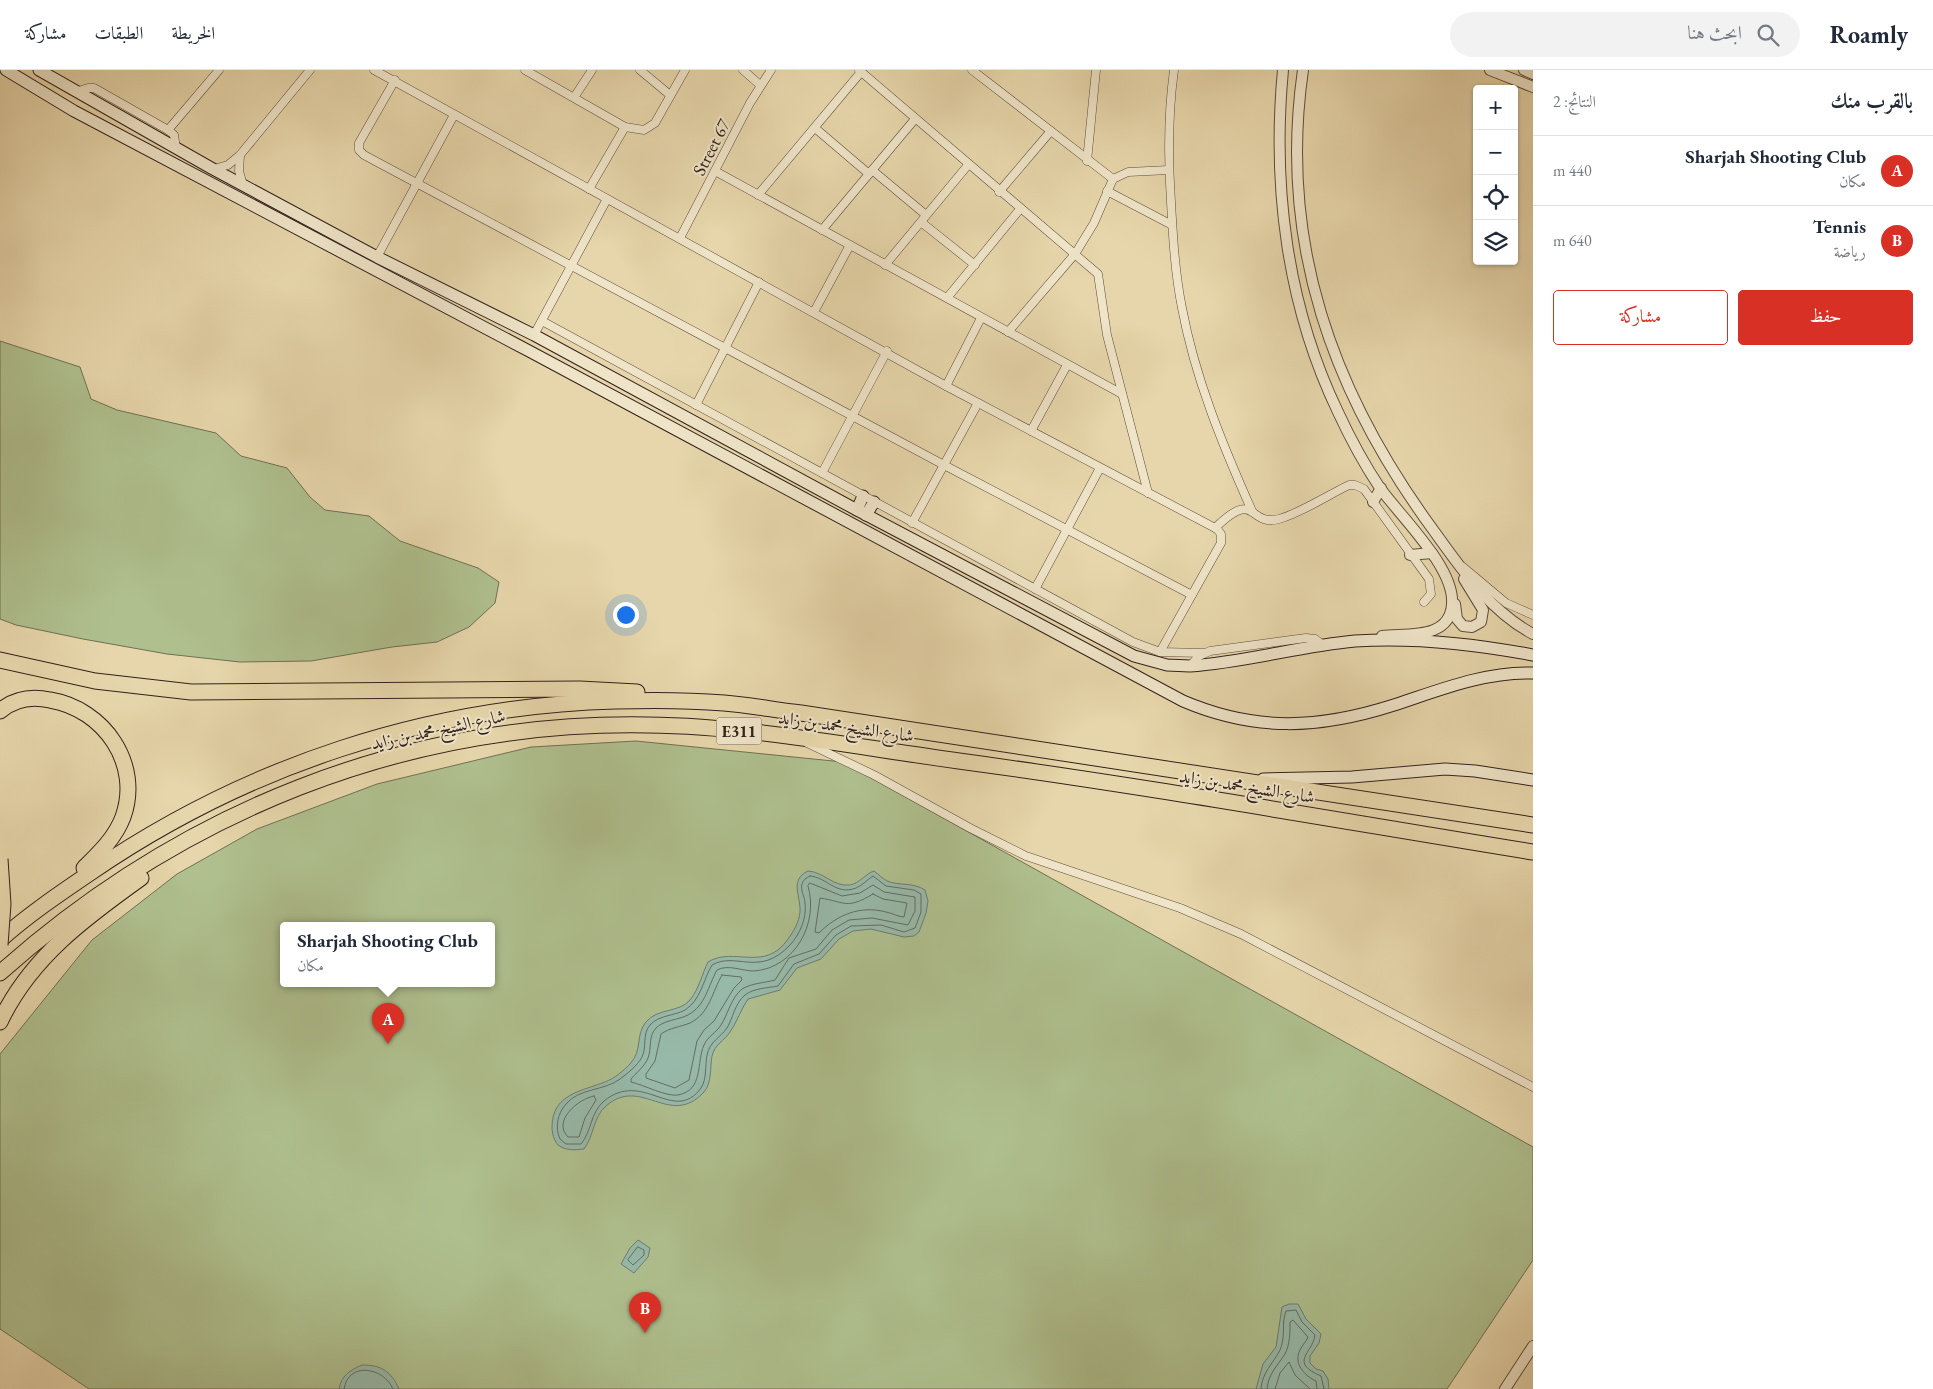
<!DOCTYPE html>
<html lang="ar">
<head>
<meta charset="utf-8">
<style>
	:root { --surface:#fff; --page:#f2f2f3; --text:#1f2937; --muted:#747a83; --line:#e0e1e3; --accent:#d93025 }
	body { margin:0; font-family:"EB Garamond",Amiri,serif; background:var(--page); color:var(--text); direction:rtl }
	.controls { position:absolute; right:15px; top:15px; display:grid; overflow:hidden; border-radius:5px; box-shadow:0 1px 4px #0004 }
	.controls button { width:45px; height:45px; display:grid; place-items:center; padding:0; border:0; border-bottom:1px solid var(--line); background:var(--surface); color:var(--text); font:25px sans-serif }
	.you { position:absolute; left:625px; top:544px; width:18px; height:18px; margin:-12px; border:4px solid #fff; border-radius:50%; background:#1a73e8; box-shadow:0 0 0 8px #1a73e833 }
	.badge { display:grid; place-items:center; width:32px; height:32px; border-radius:50%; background:var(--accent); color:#fff; font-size:16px; font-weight:700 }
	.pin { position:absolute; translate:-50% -41px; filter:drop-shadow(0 1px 2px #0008) }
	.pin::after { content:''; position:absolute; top:26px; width:18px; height:15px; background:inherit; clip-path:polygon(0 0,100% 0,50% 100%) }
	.popup { position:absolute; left:280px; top:852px; width:215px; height:65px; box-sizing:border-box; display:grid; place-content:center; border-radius:5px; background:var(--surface); filter:drop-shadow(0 1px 4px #0005); font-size:16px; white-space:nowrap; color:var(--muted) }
	.popup b { font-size:19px; color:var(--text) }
	.popup::after { content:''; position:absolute; left:50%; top:100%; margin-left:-10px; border:10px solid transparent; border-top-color:var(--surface) }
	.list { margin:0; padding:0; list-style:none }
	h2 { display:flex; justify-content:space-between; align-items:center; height:65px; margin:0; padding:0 20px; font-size:21px }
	h2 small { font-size:16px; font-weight:400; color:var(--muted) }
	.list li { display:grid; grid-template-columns:32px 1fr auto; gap:15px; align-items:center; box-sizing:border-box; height:70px; padding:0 20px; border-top:1px solid var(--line) }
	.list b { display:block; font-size:19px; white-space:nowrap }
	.list p { margin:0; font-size:16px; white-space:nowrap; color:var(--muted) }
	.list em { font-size:16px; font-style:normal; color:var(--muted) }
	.actions { display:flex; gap:10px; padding:15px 20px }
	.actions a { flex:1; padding:11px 0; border:1px solid var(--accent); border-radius:5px; text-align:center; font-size:18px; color:var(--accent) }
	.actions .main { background:var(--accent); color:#fff }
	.icon { flex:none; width:28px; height:28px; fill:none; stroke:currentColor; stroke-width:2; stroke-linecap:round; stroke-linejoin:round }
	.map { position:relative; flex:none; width:1533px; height:1319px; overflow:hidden; direction:ltr }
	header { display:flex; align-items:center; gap:30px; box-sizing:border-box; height:70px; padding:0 25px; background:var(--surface); border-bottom:1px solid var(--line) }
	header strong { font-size:24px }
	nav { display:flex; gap:28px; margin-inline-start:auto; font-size:18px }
	.search { width:350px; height:45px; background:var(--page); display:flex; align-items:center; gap:12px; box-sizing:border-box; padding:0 18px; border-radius:28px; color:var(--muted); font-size:19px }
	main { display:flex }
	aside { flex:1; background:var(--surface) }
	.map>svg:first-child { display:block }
	.green { fill:#afbf8e; stroke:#707054; fill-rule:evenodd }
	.water { fill:#97b9a9; stroke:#6e7c70 }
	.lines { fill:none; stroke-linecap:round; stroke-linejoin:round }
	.shore { stroke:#646d62; stroke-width:1 }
	.minor-casing { stroke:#5e4e3f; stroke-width:9 }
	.tertiary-casing { stroke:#5e4e3f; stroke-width:12 }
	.secondary-casing { stroke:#31211b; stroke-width:13 }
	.motorway-casing { stroke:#31211b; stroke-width:17 }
	.minor { stroke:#efe4c8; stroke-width:8 }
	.tertiary { stroke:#efe4c8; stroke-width:10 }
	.secondary { stroke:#efe4c8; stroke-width:11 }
	.motorway { stroke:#e7d6ab; stroke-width:15 }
	.motorway-bridge-casing { stroke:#31211b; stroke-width:17; stroke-linecap:butt }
	.motorway-bridge { stroke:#e7d6ab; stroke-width:15 }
	.labels { text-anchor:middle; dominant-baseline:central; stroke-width:4; stroke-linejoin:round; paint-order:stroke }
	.shield { fill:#efe4c8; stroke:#6a5c4f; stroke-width:1 }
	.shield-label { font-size:16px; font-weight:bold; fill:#31211b }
	.street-label { font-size:18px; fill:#31211b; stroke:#efe4c8 }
</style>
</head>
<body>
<header>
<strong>Roamly</strong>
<div class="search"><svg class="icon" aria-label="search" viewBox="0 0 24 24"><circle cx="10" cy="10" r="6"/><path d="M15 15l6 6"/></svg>ابحث هنا</div>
<nav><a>الخريطة</a><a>الطبقات</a><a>مشاركة</a></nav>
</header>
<main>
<aside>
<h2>بالقرب منك<small>النتائج: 2</small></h2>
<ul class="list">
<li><span class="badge">A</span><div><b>Sharjah Shooting Club</b><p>مكان</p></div><em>440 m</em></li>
<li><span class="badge">B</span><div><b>Tennis</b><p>رياضة</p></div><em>640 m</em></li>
</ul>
<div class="actions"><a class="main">حفظ</a><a>مشاركة</a></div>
</aside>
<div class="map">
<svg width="1533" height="1319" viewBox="0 0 1533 1319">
	<rect width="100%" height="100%" fill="#e7d6ab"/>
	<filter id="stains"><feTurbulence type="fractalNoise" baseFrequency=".004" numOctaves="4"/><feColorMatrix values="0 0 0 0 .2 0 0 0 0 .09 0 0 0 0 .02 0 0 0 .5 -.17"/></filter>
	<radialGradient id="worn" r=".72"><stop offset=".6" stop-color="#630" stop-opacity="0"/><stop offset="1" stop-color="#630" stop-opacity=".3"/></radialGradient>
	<g class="green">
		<polygon points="0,271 80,297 91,329 117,340 216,363 241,386 287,398 310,427 325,440 369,446 400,471 478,498 499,512 495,533 469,557 437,572 392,577 311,591 240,592 167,584 83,569 16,555 0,549"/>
		<path d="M636 671 843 692 1533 1077V1190L1447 1319H89L0 1259V984L92 870 177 804 257 759 377 714 531 677ZM284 855H492V913H284Z"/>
	</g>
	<g class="water">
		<path d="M808 801C824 802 833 817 850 815 860 813 865 804 874 801 878 804 882 808 887 811 899 816 913 812 925 820L928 831 926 843 919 862 914 866 904 867 871 859 853 861 839 869 821 889 797 898 780 920 748 929C741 939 737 952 730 962 724 971 715 974 712 986 710 997 712 1013 704 1022 670 1059 641 1005 606 1036 593 1047 594 1066 584 1079 575 1080 566 1081 558 1075 554 1070 552 1064 552 1057 552 1024 582 1021 605 1012 615 1008 623 1001 630 994 643 980 635 965 646 952 657 938 679 943 690 930 699 919 702 904 708 892 734 876 765 903 788 869 794 861 799 852 800 842 801 826 789 810 808 801Z"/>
		<polygon points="638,1170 650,1178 648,1187 634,1203 621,1194 630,1178"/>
		<polygon points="1289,1234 1298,1234 1306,1249 1321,1264 1319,1273 1310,1286 1310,1293 1316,1299 1323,1301 1328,1309 1329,1319 1256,1319 1263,1294 1276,1277 1282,1237"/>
		<path d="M362 1295C381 1295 391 1301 399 1319H339C341 1306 350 1300 362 1295Z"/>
	</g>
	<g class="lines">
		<g class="shore">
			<path d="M810 806C827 807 836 826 856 818 863 815 867 810 873 806L886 816 914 820 921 824V842L915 858 904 862 881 855 851 856 836 865 819 884 794 894 778 916C768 918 754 918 745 925 735 933 733 948 727 958 720 968 710 971 707 985 705 995 707 1009 701 1018 674 1055 643 999 604 1031 590 1043 592 1061 581 1074H566L560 1069C555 1058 557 1044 566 1034 579 1018 604 1021 620 1009 628 1003 637 996 642 987 647 977 642 964 650 955 659 945 674 946 685 940 701 930 703 910 712 895 736 881 759 908 790 875 800 864 807 848 805 833 805 827 800 820 802 814 803 810 806 808 810 806Z"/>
			<path d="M810 813 842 826 860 823 873 815 884 822 915 827V841L908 855 872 848 849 850 832 860 816 879 789 888 775 910C764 913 752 913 742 919 731 928 728 944 721 955 716 963 708 966 704 975 696 993 704 1020 678 1025 667 1027 644 1015 631 1012V1009C636 1003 645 996 648 988 652 978 648 966 656 958 664 950 678 950 688 945 706 935 708 916 717 900 728 894 742 901 754 901 795 898 819 853 808 816Z"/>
			<path d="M873 824 883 829 907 833 904 847C899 847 892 843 886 842 860 835 837 845 819 863L815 862 820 828C846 832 846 840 873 824Z"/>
			<path d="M722 905 741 907 742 910 734 918 714 951 704 960 697 971 689 1010 675 1018 646 1008V1004L655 991 661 964C669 958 680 957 690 953 710 943 712 922 722 905Z"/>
			<path d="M594 1026 596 1030 585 1048 579 1067H568C552 1051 578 1029 594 1026Z"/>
			<polygon points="638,1177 644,1180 644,1185 633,1195 628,1190"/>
			<path d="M344 1319C348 1291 384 1297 393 1319"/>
			<path d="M1261 1319C1262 1302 1273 1294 1280 1280 1286 1267 1281 1253 1286 1241L1296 1240 1302 1252 1315 1265C1313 1283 1288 1292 1321 1306L1324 1319"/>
			<path d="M1267 1319C1268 1304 1278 1295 1285 1284 1290 1274 1290 1263 1290 1252L1293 1250 1308 1267C1307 1271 1302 1275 1300 1280 1293 1294 1305 1306 1316 1311L1317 1319"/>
			<polyline points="1275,1319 1280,1303 1289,1292 1295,1305 1310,1319"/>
		</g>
		<defs>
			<g id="minor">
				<polyline points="374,0 946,316 1217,459 1221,464 1221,473 1160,582"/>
				<polyline points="525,0 625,57 644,60 655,53 685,0"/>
				<polyline points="640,0 670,25"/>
				<polyline points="743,0 760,15"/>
				<polyline points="859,0 1098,204 1107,265 1148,423"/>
				<polyline points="972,0 1113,109"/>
				<path d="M1174 0C1168 44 1168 88 1171 132 1173 168 1175 203 1182 238 1195 308 1223 376 1252 441"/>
				<polyline points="395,10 359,73 359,80 364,85 944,395 1192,525"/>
				<polyline points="79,21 88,18 94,18 168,60 174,65 176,78"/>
				<polyline points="575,26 592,0"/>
				<polyline points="815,58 869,104"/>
				<polyline points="168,60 219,0"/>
				<polyline points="240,85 239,101 243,115"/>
				<polyline points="1087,91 1096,0"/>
				<polyline points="214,99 228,95 240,85 310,0"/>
				<polyline points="872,100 926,145"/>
				<polyline points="715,101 1122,324"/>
				<polyline points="589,119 625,57"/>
				<polyline points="1107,121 1172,155"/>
				<polyline points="999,122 1050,62"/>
				<polyline points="758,125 861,2"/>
				<polyline points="921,152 975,195"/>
				<polyline points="822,160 915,49"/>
				<polyline points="680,168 750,33 771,0"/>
				<polyline points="377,187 454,45"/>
				<polyline points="885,195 968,95"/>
				<polyline points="947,228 1020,139"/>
				<polyline points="814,242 850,175"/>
				<polyline points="542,251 1133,572 1160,582 1203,583"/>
				<polyline points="1008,262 1075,184 1094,153 1113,109 1128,102 1169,100"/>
				<polyline points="534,265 607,129"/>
				<polyline points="946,316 981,248"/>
				<polyline points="696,335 759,212"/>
				<polyline points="1031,361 1067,295"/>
				<polyline points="822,403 887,281"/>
				<polyline points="912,453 978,333"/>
				<path d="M1215 458C1257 417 1247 457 1279 449 1301 443 1328 425 1349 415H1355L1364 419 1429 509 1431 524 1424 532"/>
				<polyline points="1463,497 1506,533 1533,545"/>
				<polyline points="1035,519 1100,398"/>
				<polyline points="1190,596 1199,586 1210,581 1306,568 1315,569 1323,575"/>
				<polyline points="807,673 874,705 970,758 1026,786 1180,838 1241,864 1533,1017"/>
			</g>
			<g id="tertiary">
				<path d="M1283 0C1272 117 1287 236 1338 342 1350 368 1364 394 1380 418 1401 447 1455 498 1452 534 1450 570 1407 563 1382 566"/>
				<path d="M1303 0C1278 173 1333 324 1434 461 1462 500 1490 541 1533 564"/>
				<polyline points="1490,0 1533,17"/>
				<polyline points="1524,0 1533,4"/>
				<polyline points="1373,432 1381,418"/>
				<polyline points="1410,485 1432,483"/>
				<polyline points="1455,534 1457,549 1463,556 1472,557 1481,552 1483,540 1464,509"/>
				<polyline points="1505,1319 1533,1276"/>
			</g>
			<g id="secondary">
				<path d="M6 0 74 41 529 281 1183 631C1256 662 1319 659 1394 635 1440 620 1483 602 1533 603"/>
				<path d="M39 0 213 99 377 187 534 265 857 440 1134 586 1167 595 1190 596C1246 592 1300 576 1355 571 1415 567 1475 574 1533 585"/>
				<polyline points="857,440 863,426"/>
				<polyline points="866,445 874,432"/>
				<polyline points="1263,709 1352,707 1445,699 1475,701 1533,710"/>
			</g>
			<g id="motorway">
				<polyline points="0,590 95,611 191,622 580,619 637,622"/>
				<path d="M0 641C14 629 32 626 50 630 104 639 142 694 123 747 115 768 100 782 84 798"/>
				<path d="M0 870C28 845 59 824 90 803 246 696 427 636 616 631 651 630 688 630 724 633 749 635 775 640 801 643L1533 755"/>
				<path d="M0 903C180 742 404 651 647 655 751 656 856 677 959 691 1151 717 1342 751 1533 782"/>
				<path d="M0 952C30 888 85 848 141 808"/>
			</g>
		</defs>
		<use href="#minor" class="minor-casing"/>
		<use href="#tertiary" class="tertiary-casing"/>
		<use href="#secondary" class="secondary-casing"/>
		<use href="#motorway" class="motorway-casing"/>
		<use href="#minor" class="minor"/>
		<use href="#tertiary" class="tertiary"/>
		<use href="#secondary" class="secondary"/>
		<use href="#motorway" class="motorway"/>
		<defs>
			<polyline id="motorway-bridge" points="0,789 3,834 0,875"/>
		</defs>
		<use href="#motorway-bridge" class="motorway-bridge-casing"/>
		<use href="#motorway-bridge" class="motorway-bridge"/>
	</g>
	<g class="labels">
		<rect class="shield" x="716.5" y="647.5" width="45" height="27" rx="4"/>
		<g class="shield-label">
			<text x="739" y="661">E311</text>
		</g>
		<g class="street-label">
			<text transform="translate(711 77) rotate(-63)">Street 67</text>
			<text transform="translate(846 656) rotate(8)">شارع الشيخ محمد بن زايد</text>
			<text transform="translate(438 659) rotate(-12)">شارع الشيخ محمد بن زايد</text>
			<text transform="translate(1247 716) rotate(9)">شارع الشيخ محمد بن زايد</text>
		</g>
	</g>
	<rect width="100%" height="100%" filter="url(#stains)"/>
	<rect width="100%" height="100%" fill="url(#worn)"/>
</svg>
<div class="controls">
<button>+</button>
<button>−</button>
<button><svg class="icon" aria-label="locate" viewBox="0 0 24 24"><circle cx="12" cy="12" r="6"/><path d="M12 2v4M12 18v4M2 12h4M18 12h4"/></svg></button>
<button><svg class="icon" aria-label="layers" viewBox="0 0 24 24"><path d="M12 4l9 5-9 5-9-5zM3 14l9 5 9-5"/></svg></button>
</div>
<div class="you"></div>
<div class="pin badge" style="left:388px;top:974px">A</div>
<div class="popup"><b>Sharjah Shooting Club</b>مكان</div>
<div class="pin badge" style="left:645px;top:1263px">B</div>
</div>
</main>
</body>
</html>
